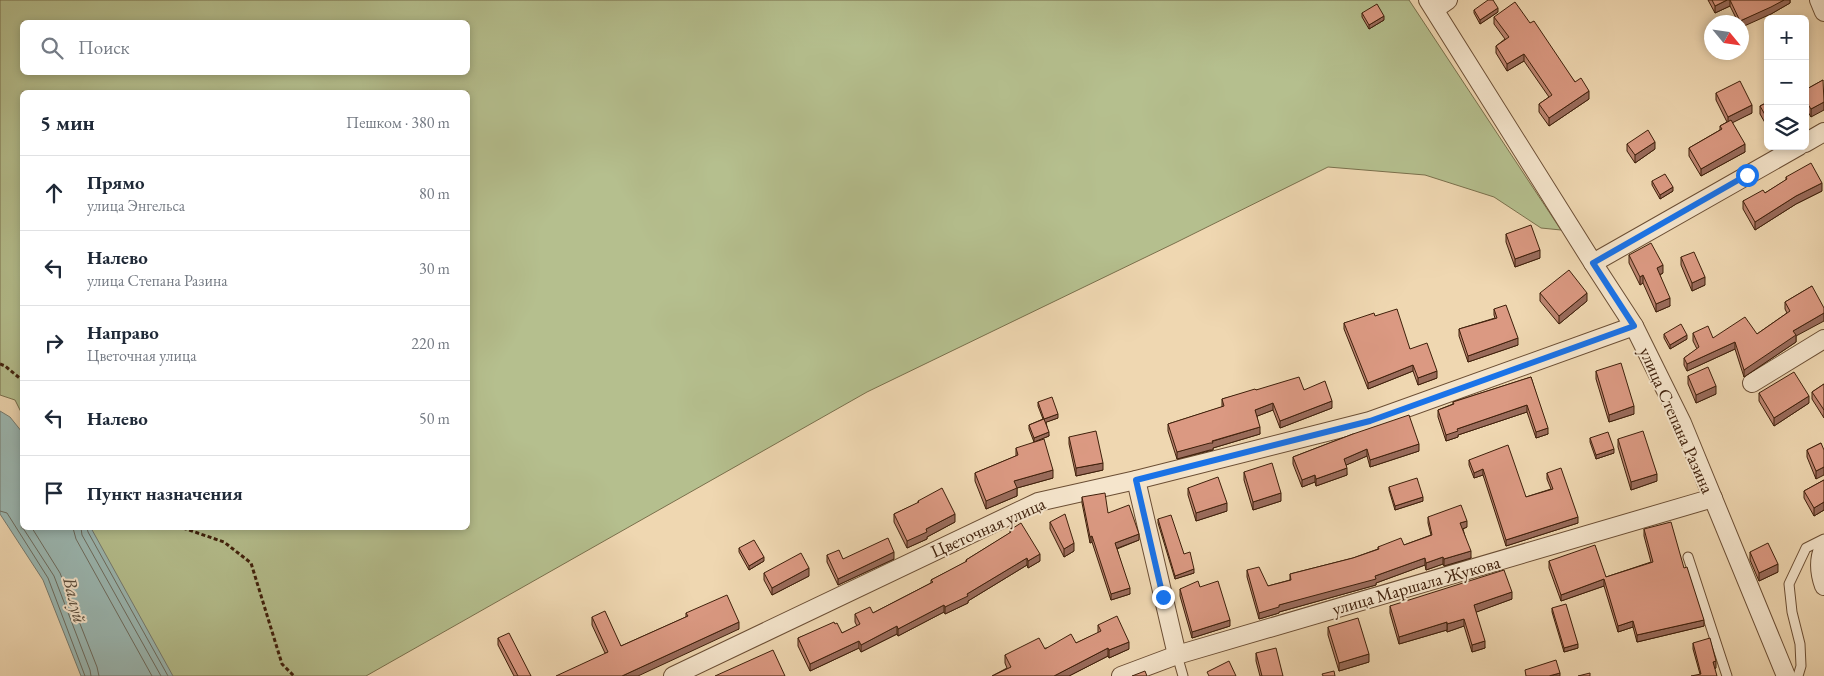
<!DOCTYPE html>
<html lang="ru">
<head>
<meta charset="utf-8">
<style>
	:root { --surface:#fff; --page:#f6f6f7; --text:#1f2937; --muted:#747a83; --line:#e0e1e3 }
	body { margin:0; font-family:"EB Garamond",serif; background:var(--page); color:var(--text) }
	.controls { position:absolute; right:15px; top:15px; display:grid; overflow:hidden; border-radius:8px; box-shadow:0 2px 8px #0003 }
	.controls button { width:45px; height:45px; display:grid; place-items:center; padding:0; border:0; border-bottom:1px solid var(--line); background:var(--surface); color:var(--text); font:25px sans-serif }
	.compass { position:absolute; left:1704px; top:15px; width:45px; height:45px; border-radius:50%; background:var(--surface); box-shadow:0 2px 8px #0003; rotate:119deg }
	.stop { position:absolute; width:15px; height:15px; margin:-11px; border:4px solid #1a73e8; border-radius:50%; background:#fff }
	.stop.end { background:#1a73e8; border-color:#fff; box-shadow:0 1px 5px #0008 }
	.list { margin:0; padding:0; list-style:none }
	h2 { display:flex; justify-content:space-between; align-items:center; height:65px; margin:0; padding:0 20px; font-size:21px }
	h2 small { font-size:16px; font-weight:400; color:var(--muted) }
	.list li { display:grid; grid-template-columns:32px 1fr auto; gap:15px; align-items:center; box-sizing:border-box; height:75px; padding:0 20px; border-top:1px solid var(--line) }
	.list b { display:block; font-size:19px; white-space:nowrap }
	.list p { margin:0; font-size:16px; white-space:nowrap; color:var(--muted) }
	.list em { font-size:16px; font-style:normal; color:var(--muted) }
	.icon { flex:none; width:28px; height:28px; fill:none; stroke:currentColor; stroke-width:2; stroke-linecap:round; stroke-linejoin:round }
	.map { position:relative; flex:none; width:1824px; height:676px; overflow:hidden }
	.search { position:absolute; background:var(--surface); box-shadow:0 2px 8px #0003; left:20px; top:20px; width:450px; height:55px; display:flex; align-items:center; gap:12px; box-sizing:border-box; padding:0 18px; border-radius:8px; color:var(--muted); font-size:19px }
	.panel { position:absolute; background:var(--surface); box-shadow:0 2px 8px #0003; left:20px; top:90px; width:450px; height:440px; border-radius:8px }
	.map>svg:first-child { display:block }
	.green { fill:#b5bf8e; stroke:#7a704c; fill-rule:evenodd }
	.water { fill:#9bb8b3; stroke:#767b70 }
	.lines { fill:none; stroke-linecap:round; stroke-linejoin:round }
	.shore { stroke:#6d6c5f; stroke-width:1 }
	.lane-casing { stroke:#6b4e34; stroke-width:11 }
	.street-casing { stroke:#6b4e34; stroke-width:20 }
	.path { stroke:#3f200b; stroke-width:3; stroke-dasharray:4 2.5; stroke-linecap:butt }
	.lane { stroke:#f5e5cc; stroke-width:9 }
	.street { stroke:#f5e5cc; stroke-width:18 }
	.wall { fill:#bc8470; stroke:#3f200b }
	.shaded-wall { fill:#996b5b; stroke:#3f200b }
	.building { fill:#db9982; stroke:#3f200b }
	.route { stroke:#1a73e8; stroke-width:6 }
	.labels { text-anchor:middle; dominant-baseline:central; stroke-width:4; stroke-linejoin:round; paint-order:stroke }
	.street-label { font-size:18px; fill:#3f200b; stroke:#f5e5cc }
	.water-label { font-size:19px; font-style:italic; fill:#5b4e3d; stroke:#f5e5cc }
</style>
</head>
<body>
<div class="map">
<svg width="1824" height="676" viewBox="0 0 1824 676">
	<rect width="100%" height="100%" fill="#efd7b1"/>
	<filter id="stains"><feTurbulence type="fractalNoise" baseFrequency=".004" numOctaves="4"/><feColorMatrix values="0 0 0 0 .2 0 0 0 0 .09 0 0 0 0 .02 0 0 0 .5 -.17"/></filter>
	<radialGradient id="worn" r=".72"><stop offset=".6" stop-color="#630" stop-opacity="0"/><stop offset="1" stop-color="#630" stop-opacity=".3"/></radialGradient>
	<path class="green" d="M0 0H1409L1561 230 1541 228 1494 197 1425 175 1328 167 1175 243 867 392 366 676H165L84 528H468V92H22V414L15 400 0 395ZM22 22H468V72H22Z"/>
	<polygon class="water" points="0,411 10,417 22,432 22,528 91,528 173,676 81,676 43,580 0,514"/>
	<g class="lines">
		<g class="shore">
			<polyline points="0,511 7,513 48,578 85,676"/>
			<polyline points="23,528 54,576 90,670 91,676"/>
			<polyline points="32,528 60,573 97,667 99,676"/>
			<polyline points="73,528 76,539 152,676"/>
			<polyline points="81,528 82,535 161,676"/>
			<polyline points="87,528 88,532 168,676"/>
		</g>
		<defs>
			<g id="lane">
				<polyline points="1688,557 1727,676"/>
				<polyline points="1177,655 1183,676"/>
				<polyline points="1798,676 1801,666 1800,644 1792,612 1789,584 1806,548 1824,539"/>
			</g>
			<g id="street">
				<polyline points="1428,0 1593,263 1634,326 1682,423 1786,676"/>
				<polyline points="1819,0 1824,12"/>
				<polyline points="1435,9 1448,0"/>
				<polyline points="1805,143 1824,132"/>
				<polyline points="1593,263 1799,146"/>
				<polyline points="1752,383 1824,339"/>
				<polyline points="1136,480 1177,655"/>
				<path d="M1824 547C1818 560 1819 572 1824 586"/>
				<polyline points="673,676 1038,502 1136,480 1370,421 1634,326"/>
				<polyline points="1121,676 1177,655 1713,498"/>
			</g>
		</defs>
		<use href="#lane" class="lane-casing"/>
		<use href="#street" class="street-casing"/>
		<g class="path">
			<polyline points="0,364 5,366 22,380"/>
			<polyline points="183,528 224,542 251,563 282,664 294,676"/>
		</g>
		<use href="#lane" class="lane"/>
		<use href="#street" class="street"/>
	</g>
	<g class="wall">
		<polygon points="1708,0 1790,0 1790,3 1771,14 1742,22 1738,22 1730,6 1715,13"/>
		<polygon points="1474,10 1498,12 1480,24 1474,13"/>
		<polygon points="1362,13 1384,20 1369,29 1362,17"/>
		<polygon points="1494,17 1530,23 1575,82 1589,99 1549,126 1539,112 1539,104 1549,97 1524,61 1507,71 1496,53 1496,46 1505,39 1494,24"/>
		<polygon points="1823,80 1811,117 1805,107 1805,90"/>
		<polygon points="1716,93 1752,113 1732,122 1745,152 1701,176 1689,156 1689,148 1720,130 1720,126 1727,122 1716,100"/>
		<polygon points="1768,102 1768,128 1760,114 1760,106"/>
		<polygon points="1627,144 1655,149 1635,163 1627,151"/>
		<polygon points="1786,177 1822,191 1796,204 1755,230 1743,209 1743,201 1765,193 1786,180"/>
		<polygon points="1652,181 1673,191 1660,199 1652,185"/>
		<polygon points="1506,234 1540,258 1515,267 1506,242"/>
		<polygon points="1629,255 1663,273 1660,275 1670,306 1656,312 1643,283 1640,285 1629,263"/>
		<polygon points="1681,257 1705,285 1692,291 1681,265"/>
		<polygon points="1812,286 1796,336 1796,342 1744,377 1735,349 1687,371 1684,365 1684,358 1697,349 1693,341 1693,333 1713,338 1757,334 1787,313 1785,309 1785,302"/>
		<polygon points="1540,293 1587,301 1559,324 1540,301"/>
		<polygon points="1494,309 1518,345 1468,362 1459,336 1459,329 1495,318 1494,315"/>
		<polygon points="1375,316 1410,349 1437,378 1418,385 1413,371 1368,389 1344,329 1344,323"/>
		<polygon points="1664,334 1687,339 1670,349 1664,338"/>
		<polygon points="1596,371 1634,414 1609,422 1596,379"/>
		<polygon points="1688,376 1716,394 1696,403 1688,384"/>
		<polygon points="1531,377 1548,434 1536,438 1527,412 1458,435 1458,437 1446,441 1438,417 1438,410 1453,404 1453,402"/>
		<polygon points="1824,384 1824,418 1812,399 1812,392"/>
		<polygon points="1256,390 1304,390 1332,408 1280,428 1273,410 1257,416 1260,434 1213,448 1213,450 1177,459 1168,431 1168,424 1222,407 1222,399"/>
		<polygon points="1759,393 1809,403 1774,426 1759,401"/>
		<polygon points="1038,402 1058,418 1046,422 1049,436 1034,442 1029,429 1029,425 1043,419 1038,406"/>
		<polygon points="1353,434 1419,451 1370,467 1367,456 1346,465 1347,475 1316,486 1315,482 1302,487 1293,464 1293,457"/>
		<polygon points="1069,437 1103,470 1076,476 1069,444"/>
		<polygon points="1590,438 1614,453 1596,459 1590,442"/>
		<polygon points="1618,439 1657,481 1631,490 1618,447"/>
		<polygon points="1821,443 1816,479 1807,457 1807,450"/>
		<polygon points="1016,448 1053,478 1017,488 1017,496 986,509 975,481 975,473 1016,456"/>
		<polygon points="1469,460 1526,497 1551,489 1547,479 1547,473 1578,523 1506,546 1483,475 1474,478 1469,465"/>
		<polygon points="1244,472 1281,501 1253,510 1244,480"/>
		<polygon points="1824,480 1824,510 1814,516 1804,498 1804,491"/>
		<polygon points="1389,487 1423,501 1395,510 1389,490"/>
		<polygon points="1188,488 1227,511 1196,521 1188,495"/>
		<polygon points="1082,497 1108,513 1139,540 1117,549 1130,594 1111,600 1092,542 1090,543 1082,503"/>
		<polygon points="918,501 955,522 927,537 927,539 907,548 894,522 894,514 918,503"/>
		<polygon points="1428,517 1467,527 1463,529 1471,558 1444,566 1443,564 1426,570 1425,565 1376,583 1376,585 1279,612 1279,613 1259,619 1247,577 1247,570 1268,586 1290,580 1290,574 1353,558 1378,549 1378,547 1404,545 1431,535 1428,523"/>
		<polygon points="1158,519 1184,554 1194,573 1175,579 1158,523"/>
		<polygon points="1050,522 1074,551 1064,557 1050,529"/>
		<polygon points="1644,529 1684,568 1704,626 1637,642 1633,627 1618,632 1604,586 1561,601 1549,568 1549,561 1606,577 1651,562 1644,536"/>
		<polygon points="1010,530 1040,561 1028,568 1027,565 968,601 968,603 945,614 944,612 898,636 897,634 861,652 859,648 810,671 798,646 798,638 835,624 842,633 857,626 855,622 855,614 873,613 931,583 931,580 966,562 966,560 1010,533"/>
		<polygon points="739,548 764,561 749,570 739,552"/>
		<polygon points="1750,552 1778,572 1759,581 1750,560"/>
		<polygon points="827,555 843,559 894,559 838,585 827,562"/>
		<polygon points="764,573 809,576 772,595 764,580"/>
		<polygon points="1200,587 1230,626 1192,638 1180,596 1180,589"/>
		<polygon points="1512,599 1476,612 1485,648 1472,652 1464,626 1447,632 1447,630 1399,644 1390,613 1390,606"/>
		<polygon points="1552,608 1578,648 1564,652 1552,612"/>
		<polygon points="686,613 739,629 605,653 592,625 592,617 621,646 686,617"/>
		<polygon points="1098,625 1129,649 1109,658 1108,656 1069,676 992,676 1007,668 1005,663 1005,655 1076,643 1098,633"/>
		<polygon points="1328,627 1369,662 1339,671 1328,635"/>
		<polygon points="498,638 531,676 514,676 498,645"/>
		<polygon points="1693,643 1716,668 1700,674 1693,649"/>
		<polygon points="1256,653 1283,676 1260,676 1256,661"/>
	</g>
	<g class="shaded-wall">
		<polygon points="1727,0 1730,0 1730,6 1715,13 1715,6"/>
		<polygon points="1784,0 1790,0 1790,3 1771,14 1742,27 1742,22 1740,22 1740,21"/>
		<polygon points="1498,8 1498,12 1480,24 1480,20"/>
		<polygon points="1384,16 1384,20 1369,29 1369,25"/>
		<polygon points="1524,54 1524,61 1507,71 1507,64"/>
		<polygon points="1589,91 1589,99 1549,126 1549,118"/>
		<polygon points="1824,102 1824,110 1811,117 1811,109"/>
		<polygon points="1752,105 1752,113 1728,125 1728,117"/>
		<polygon points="1655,142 1655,149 1635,163 1635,155"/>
		<polygon points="1745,144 1745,152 1701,176 1701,169"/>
		<polygon points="1822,183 1822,191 1796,204 1755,230 1755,222 1796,196"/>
		<polygon points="1673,187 1673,191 1660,199 1660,195"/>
		<polygon points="1540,250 1540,258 1515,267 1515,259"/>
		<polygon points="1663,265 1663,273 1657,276 1657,268"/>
		<polygon points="1643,275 1643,283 1640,285 1640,277"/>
		<polygon points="1705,277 1705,285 1692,291 1692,283"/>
		<polygon points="1587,293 1587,301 1559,324 1559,316"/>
		<polygon points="1670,298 1670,306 1656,312 1656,304"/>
		<polygon points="1824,313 1824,321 1796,336 1796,342 1744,377 1744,370 1793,331"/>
		<polygon points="1687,335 1687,339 1670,349 1670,345"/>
		<polygon points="1518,338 1518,345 1468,362 1468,356"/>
		<polygon points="1735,342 1735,349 1687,371 1687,364"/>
		<polygon points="1413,365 1413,371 1368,389 1368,383"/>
		<polygon points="1437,371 1437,378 1418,385 1418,378"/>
		<polygon points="1716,386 1716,394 1696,403 1696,395"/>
		<polygon points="1809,396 1809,403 1774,426 1774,418"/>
		<polygon points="1332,401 1332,408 1280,428 1280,421"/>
		<polygon points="1273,403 1273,410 1255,417 1255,410"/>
		<polygon points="1527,405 1527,412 1458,435 1458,437 1446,441 1446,435 1457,429"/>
		<polygon points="1634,406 1634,414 1609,422 1609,415"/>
		<polygon points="1058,414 1058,418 1044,423 1044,419"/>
		<polygon points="1260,427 1260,434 1213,448 1213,450 1210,450 1177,459 1177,452"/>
		<polygon points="1548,428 1548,434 1536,438 1536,432"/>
		<polygon points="1049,432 1049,436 1034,442 1034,438"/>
		<polygon points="1419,444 1419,451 1370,467 1370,460"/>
		<polygon points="1367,449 1367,456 1344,466 1344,459"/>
		<polygon points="1614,449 1614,453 1596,459 1596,455"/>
		<polygon points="1103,463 1103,470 1076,476 1076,468"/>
		<polygon points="1824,467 1824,475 1816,479 1816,471"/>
		<polygon points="1347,468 1347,475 1316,486 1316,479"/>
		<polygon points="1483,469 1483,475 1474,478 1474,473"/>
		<polygon points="1053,470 1053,478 1017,488 1017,496 986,509 986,501 1014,481"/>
		<polygon points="1657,474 1657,481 1631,490 1631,482"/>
		<polygon points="1315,475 1315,482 1302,487 1302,480"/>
		<polygon points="1281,493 1281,501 1253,510 1253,502"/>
		<polygon points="1423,497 1423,501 1395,510 1395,506"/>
		<polygon points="1824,502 1824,510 1814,516 1814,508"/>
		<polygon points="1227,503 1227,511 1196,521 1196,513"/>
		<polygon points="955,514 955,522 927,537 927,539 907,548 907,541 926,529"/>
		<polygon points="1578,517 1578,523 1506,546 1506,540"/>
		<polygon points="1467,521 1467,527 1460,530 1460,523"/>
		<polygon points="1139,534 1139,540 1115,549 1115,543"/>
		<polygon points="1092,536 1092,542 1090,543 1090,537"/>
		<polygon points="1074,543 1074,551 1064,557 1064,549"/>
		<polygon points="1471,551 1471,558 1444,566 1444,559"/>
		<polygon points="894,552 894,559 838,585 838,579"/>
		<polygon points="1040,554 1040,561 1028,568 1028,561"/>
		<polygon points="764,557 764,561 749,570 749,566"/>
		<polygon points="1443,557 1443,564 1426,570 1426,563"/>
		<polygon points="1027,558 1027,565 968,601 968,603 945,614 945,607"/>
		<polygon points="1425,558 1425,565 1376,583 1376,585 1279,612 1279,613 1259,619 1259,613 1279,605 1375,576"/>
		<polygon points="1778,564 1778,572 1759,581 1759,573"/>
		<polygon points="809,568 809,576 772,595 772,588"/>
		<polygon points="1194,569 1194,573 1175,579 1175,576"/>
		<polygon points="1604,579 1604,586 1561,601 1561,595"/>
		<polygon points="1130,588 1130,594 1111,600 1111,594"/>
		<polygon points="1512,592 1512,599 1474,613 1474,605"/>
		<polygon points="944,605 944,612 898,636 898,629"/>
		<polygon points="1464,619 1464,626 1447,632 1447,624"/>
		<polygon points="1230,620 1230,626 1192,638 1192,632"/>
		<polygon points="1704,620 1704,626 1637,642 1637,635"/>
		<polygon points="1633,621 1633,627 1618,632 1618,626"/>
		<polygon points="739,622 739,629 638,676 622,676"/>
		<polygon points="1447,622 1447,630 1399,644 1399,637"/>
		<polygon points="897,626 897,634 861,652 861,645"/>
		<polygon points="859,641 859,648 810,671 810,664"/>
		<polygon points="1485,641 1485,648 1472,652 1472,645"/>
		<polygon points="1129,642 1129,649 1109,658 1109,650"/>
		<polygon points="1578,644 1578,648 1564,652 1564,648"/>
		<polygon points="1108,648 1108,656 1069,676 1054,676"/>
		<polygon points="1369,654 1369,662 1339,671 1339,663"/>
		<polygon points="1716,661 1716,668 1713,669 1713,662"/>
		<polygon points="1560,673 1560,676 1549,676"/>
	</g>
	<g class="building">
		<polygon points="1488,0 1493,0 1498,8 1480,20 1474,10"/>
		<polygon points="1712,0 1727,0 1715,6"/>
		<polygon points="1730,0 1784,0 1771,7 1740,21"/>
		<polygon points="1515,2 1530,23 1534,21 1575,82 1581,78 1589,91 1549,118 1539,104 1552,95 1524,54 1507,64 1496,46 1509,37 1494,17"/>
		<polygon points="1377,4 1384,16 1369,25 1362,13"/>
		<polygon points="1823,80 1824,102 1811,109 1805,100 1805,90"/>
		<polygon points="1740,81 1752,105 1728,117 1716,93"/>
		<polygon points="1768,102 1768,120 1760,106"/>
		<polygon points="1731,120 1745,144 1701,169 1689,148 1722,129 1720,126"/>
		<polygon points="1648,130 1655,142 1635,155 1627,144"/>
		<polygon points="1811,163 1822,183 1796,196 1755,222 1743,201 1763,190 1765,193 1787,179 1786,177"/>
		<polygon points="1665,174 1673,187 1660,195 1652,181"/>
		<polygon points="1531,225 1540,250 1515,259 1506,234"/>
		<polygon points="1651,243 1663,265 1657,268 1670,298 1656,304 1643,275 1640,277 1629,255"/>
		<polygon points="1694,252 1705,277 1692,283 1681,257"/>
		<polygon points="1569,270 1587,293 1559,316 1540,293"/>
		<polygon points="1812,286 1824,308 1824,313 1793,331 1796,335 1744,370 1735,342 1687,364 1684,358 1699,347 1693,333 1708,326 1713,338 1745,317 1757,334 1790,311 1785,302"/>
		<polygon points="1506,305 1518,338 1468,356 1459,329 1497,318 1494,309"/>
		<polygon points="1397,309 1410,349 1427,343 1437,371 1418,378 1413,365 1368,383 1344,323 1374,313 1375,316"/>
		<polygon points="1681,324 1687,335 1670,345 1664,334"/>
		<polygon points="1621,363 1634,406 1609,415 1596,371"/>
		<polygon points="1708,367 1716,386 1696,395 1688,376"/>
		<polygon points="1794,372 1809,396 1774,418 1759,393"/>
		<polygon points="1299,377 1304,390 1325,381 1332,401 1280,421 1273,403 1255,410 1260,427 1212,441 1213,443 1210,443 1177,452 1168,424 1224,406 1222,399 1255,389 1256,390"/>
		<polygon points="1531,377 1548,428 1536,432 1527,405 1457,429 1458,431 1446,435 1438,410 1454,404 1453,402"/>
		<polygon points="1824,384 1824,410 1812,392"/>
		<polygon points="1052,397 1058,414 1044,419 1038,402"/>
		<polygon points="1409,415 1419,444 1370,460 1367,449 1344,459 1347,468 1316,479 1315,475 1302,480 1293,457 1353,434"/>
		<polygon points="1044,419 1049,432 1034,438 1029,425"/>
		<polygon points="1096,431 1103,463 1076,468 1069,437"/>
		<polygon points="1643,431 1657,474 1631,482 1618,439"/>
		<polygon points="1608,432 1614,449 1596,455 1590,438"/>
		<polygon points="1044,439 1053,470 1014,481 1017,488 986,501 975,473 1018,455 1016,448"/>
		<polygon points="1821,443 1824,450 1824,467 1816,471 1807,450"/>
		<polygon points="1508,445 1526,497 1553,489 1547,473 1561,468 1578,517 1506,540 1483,469 1474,473 1469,460"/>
		<polygon points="1272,463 1281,493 1253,502 1244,472"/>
		<polygon points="1218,477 1227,503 1196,513 1188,488"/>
		<polygon points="1417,478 1423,497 1395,506 1389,487"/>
		<polygon points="1824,480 1824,502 1814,508 1804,491"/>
		<polygon points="942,488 955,514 926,529 927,532 907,541 894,514 919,502 918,501"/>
		<polygon points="1105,493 1108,513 1129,505 1139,534 1115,543 1130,588 1111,594 1092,536 1090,537 1082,497"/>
		<polygon points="1461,505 1467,521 1460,523 1471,551 1444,559 1443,557 1426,563 1425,558 1375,576 1376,579 1279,605 1279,607 1259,613 1247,570 1259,567 1268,586 1291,580 1290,574 1353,558 1379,549 1378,547 1401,538 1404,545 1432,535 1428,517"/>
		<polygon points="1065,514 1074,543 1064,549 1050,522"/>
		<polygon points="1171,515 1184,554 1190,552 1194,569 1175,576 1158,519"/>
		<polygon points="1671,522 1684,568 1687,567 1704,620 1637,635 1633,621 1618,626 1604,579 1561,595 1549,561 1595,545 1606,577 1653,562 1644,529"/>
		<polygon points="1021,523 1040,554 1028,561 1027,558 967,594 968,596 945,607 944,605 898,629 897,626 861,645 859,641 810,664 798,638 834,622 835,624 837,623 842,633 860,624 855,614 870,607 873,613 933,582 931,580 967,561 966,560 1011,532 1010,530"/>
		<polygon points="888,538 894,552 838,579 827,555 839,550 843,559"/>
		<polygon points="754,540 764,557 749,566 739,548"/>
		<polygon points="1768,543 1778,564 1759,573 1750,552"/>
		<polygon points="801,553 809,568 772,588 764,573"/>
		<polygon points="1504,570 1512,592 1474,605 1485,641 1472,645 1464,619 1447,624 1447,622 1399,637 1390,606"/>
		<polygon points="1198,581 1200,587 1218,581 1230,620 1192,632 1180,589"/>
		<polygon points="727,595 739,622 622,676 556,676 608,652 592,617 605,611 621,646 688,616 686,613"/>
		<polygon points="1566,604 1578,644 1564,648 1552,608"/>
		<polygon points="1117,616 1129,642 1109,650 1108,648 1054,676 992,676 1011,667 1005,655 1039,638 1045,649 1071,634 1076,643 1101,631 1098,625"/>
		<polygon points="1358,618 1369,654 1339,663 1328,627"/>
		<polygon points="509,633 531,676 518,676 498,638"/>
		<polygon points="1710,638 1716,661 1713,662 1717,676 1691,676 1701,674 1693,643"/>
		<polygon points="1276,648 1283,676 1262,676 1256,653"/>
		<polygon points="773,650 785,676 715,676"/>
		<polygon points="1556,660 1560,673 1549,676 1526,676 1525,670"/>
		<polygon points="1229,661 1236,676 1209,676 1207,672"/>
		<polygon points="1145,671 1147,676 1132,676"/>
		<polygon points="1334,671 1335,676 1323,676 1322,674"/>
		<polygon points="1590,673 1590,676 1578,676"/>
	</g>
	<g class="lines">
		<polyline class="route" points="1163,597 1136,480 1370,421 1634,326 1593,263 1747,175"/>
	</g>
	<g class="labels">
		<g class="street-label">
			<text transform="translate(1677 420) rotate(66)">улица Степана Разина</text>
			<text transform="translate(988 527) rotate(-24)">Цветочная улица</text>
			<text transform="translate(1416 585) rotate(-16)">улица Маршала Жукова</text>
		</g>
		<g class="water-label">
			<text transform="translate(75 600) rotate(76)">Валуй</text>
		</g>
	</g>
	<rect width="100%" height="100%" filter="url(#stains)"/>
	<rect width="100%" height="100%" fill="url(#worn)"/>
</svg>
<div class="controls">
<button>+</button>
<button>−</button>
<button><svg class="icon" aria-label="layers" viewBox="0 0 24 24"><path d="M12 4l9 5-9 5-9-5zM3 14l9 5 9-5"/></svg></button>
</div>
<svg class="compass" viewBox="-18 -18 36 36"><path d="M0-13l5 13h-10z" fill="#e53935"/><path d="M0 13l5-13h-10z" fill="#747a83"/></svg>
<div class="stop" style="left:1747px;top:175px"></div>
<div class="stop end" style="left:1163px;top:597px"></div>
<div class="search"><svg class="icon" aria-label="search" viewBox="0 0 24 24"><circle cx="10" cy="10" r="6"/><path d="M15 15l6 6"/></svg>Поиск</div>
<section class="panel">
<h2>5 мин<small>Пешком · 380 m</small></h2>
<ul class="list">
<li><svg class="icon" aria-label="ahead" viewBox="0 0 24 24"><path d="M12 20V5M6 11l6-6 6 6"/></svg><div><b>Прямо</b><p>улица Энгельса</p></div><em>80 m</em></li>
<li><svg class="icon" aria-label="left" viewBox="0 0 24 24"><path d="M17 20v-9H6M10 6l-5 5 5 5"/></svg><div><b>Налево</b><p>улица Степана Разина</p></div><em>30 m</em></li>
<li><svg class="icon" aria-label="right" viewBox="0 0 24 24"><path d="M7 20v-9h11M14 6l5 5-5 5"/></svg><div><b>Направо</b><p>Цветочная улица</p></div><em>220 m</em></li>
<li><svg class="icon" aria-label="left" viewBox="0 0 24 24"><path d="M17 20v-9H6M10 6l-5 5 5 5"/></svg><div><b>Налево</b></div><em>50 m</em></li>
<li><svg class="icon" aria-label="arrive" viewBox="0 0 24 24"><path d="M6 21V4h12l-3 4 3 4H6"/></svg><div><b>Пункт назначения</b></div></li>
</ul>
</section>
</div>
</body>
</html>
